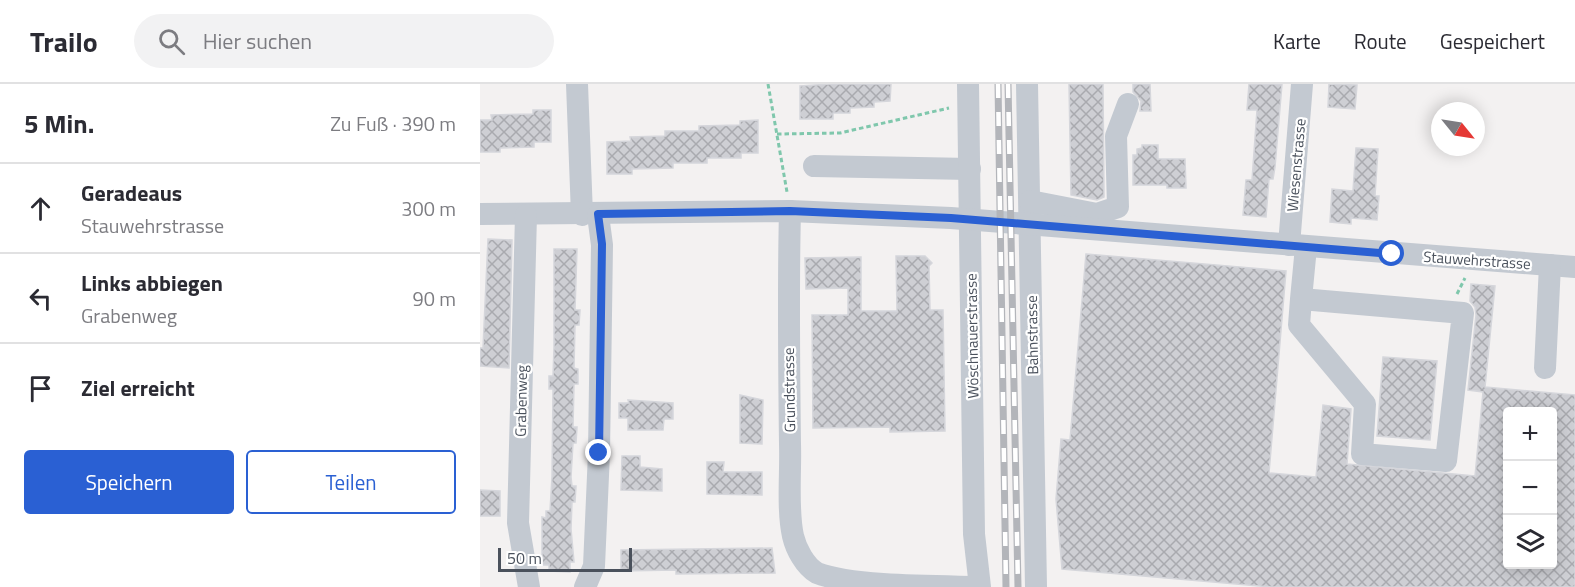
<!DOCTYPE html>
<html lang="de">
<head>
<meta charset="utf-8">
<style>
	:root { --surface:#fff; --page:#f2f2f3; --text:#2b2b33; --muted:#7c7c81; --line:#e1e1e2; --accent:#2a60d3 }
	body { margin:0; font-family:"Titillium Web",sans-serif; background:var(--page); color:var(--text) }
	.controls { position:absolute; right:18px; bottom:18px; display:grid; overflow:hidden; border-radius:6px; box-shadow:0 3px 15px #0003 }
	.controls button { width:54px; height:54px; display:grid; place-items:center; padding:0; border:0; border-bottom:2px solid var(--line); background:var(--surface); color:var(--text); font:30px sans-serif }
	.compass { position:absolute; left:951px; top:18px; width:54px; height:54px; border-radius:50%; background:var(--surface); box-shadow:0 3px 15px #0003; rotate:120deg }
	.scale { position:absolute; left:18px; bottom:15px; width:134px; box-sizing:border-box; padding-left:6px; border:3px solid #4a515c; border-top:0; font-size:16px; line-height:21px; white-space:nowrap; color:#4a515c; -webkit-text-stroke:4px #fff; paint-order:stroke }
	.stop { position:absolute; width:18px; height:18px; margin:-14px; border:4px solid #2a60d3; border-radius:50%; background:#fff }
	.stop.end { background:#2a60d3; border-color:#fff; box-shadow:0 2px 6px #0008 }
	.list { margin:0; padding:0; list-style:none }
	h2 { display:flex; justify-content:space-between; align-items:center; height:78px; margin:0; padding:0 24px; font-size:26px }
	h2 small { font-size:20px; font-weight:400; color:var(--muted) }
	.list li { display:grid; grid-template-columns:39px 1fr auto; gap:18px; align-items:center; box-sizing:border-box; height:90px; padding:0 24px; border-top:2px solid var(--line) }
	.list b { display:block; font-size:22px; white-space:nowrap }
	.list p { margin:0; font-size:20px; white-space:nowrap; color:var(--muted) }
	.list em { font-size:20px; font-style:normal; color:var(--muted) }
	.actions { display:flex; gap:12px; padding:18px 24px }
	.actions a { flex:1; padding:14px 0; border:2px solid var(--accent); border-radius:6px; text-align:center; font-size:21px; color:var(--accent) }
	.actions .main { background:var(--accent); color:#fff }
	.icon { flex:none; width:33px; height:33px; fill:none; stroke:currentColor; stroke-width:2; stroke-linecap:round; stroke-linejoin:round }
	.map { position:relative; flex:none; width:1095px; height:503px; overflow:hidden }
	header { display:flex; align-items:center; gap:36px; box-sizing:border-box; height:84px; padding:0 30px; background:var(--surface); border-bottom:2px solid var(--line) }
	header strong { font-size:28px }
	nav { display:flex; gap:33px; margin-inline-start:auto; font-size:21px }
	.search { width:420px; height:54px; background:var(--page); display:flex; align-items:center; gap:15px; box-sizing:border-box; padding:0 21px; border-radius:33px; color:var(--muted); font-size:22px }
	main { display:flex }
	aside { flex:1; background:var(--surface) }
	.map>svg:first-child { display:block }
	.building { fill:url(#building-cross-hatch); stroke:#d5d6db; stroke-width:1.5; fill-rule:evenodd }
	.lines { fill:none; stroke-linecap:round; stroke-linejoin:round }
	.path { stroke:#7fc7ac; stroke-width:3; stroke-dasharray:4.5 3; stroke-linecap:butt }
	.minor { stroke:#c3c9d1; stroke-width:22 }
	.rail-casing { stroke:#b3b5ba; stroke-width:7 }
	.rail { stroke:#fff; stroke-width:4.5; stroke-dasharray:14; stroke-linecap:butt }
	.route { stroke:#2a60d3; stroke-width:8 }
	.labels { text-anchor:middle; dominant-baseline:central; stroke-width:4.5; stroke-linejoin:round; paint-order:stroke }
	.street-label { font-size:15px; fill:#4a515c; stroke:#fff }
</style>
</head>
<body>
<header>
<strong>Trailo</strong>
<div class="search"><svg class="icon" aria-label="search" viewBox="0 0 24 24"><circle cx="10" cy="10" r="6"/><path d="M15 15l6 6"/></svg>Hier suchen</div>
<nav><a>Karte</a><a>Route</a><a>Gespeichert</a></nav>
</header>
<main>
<aside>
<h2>5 Min.<small>Zu Fuß · 390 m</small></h2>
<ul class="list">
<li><svg class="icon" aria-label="ahead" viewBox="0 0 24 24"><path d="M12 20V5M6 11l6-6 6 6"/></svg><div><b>Geradeaus</b><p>Stauwehrstrasse</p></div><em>300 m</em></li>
<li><svg class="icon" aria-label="left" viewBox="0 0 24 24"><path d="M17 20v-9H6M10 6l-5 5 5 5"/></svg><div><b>Links abbiegen</b><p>Grabenweg</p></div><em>90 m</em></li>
<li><svg class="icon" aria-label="arrive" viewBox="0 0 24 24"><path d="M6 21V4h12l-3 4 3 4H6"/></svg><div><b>Ziel erreicht</b></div></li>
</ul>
<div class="actions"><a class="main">Speichern</a><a>Teilen</a></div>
</aside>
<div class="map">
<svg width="1095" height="503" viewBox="0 0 1095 503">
	<defs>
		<pattern id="building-cross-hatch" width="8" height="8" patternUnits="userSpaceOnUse" patternTransform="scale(1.5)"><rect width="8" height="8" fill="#cecfd4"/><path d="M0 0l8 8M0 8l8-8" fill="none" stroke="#a9aaaf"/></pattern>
	</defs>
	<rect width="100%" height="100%" fill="#f3f1f1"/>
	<g class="building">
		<polygon points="350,0 411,0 410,17 394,18 394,23 370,24 370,29 353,29 353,35 320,35 320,2"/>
		<polygon points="589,0 623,0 624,113 617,116 591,111"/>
		<polygon points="653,0 670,0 671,27 660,27 661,17 653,8"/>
		<polygon points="769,0 802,0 795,83 793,95 789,95 786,133 763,131 766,96 772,96 777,26 767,26"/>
		<polygon points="849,0 877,1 875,25 848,23"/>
		<polygon points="53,26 71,26 71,58 54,58 54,63 20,64 20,68 0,68 0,36 12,36 11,31 53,30"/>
		<polygon points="278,36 278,69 261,69 261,74 227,74 227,79 193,79 193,84 152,85 152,90 127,90 127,58 151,57 150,53 185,52 185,47 219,47 219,42 260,41 260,37"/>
		<polygon points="662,61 678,61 678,75 705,75 706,104 687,104 687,101 653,101 653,71 657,71 657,65 662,64"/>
		<polygon points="876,64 898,65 895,112 899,112 897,136 871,134 871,140 850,138 852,105 873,107"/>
		<polygon points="8,155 32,156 29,284 0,282 0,264 3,264"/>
		<polygon points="74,165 97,165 95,226 100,226 99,241 95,241 94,284 98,285 98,300 94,300 93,343 97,343 96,359 93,359 91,393 92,402 96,402 95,418 92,418 91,445 94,478 90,478 90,488 69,487 69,481 62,481 62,433 66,434 66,427 70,427 72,393 73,305 69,305 69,292 73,292 74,263"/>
		<path d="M606 170 806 187 789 389 836 393 843 321 871 325 867 380 995 392 1003 308 988 306 996 231 995 223 990 217 991 200 1015 202 1005 303 1095 311V503H791L582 485 576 415 581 355 590 356ZM1028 327H1072V480H1028Z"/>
		<polygon points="416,172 445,172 452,179 449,182 450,226 463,226 465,347 410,348 410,343 333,344 332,231 368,231 368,204 326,205 325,174 381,173 381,227 417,227"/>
		<polygon points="903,273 957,277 950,356 897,352"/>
		<polygon points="260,311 283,316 282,360 260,359"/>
		<polygon points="148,316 193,319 193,335 184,335 183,346 148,346 148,334 139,334 139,319 149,319"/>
		<polygon points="142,372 160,372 160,383 182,385 182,407 141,406"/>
		<polygon points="227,378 244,378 243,388 282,388 282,411 227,410"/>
		<polygon points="0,406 20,407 20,432 0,432"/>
		<polygon points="292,464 295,489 196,490 196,486 141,487 141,466"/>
	</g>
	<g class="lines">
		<g class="path">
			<polyline points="288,0 307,108"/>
			<polyline points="297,50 360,49 469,24"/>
			<polyline points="977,210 985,194"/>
		</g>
		<g class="minor">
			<polyline points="97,0 102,131"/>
			<polyline points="547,0 556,503"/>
			<polyline points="334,82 490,85"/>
			<polyline points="550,117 617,130 638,123 636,52 648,20"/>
			<path d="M310 127C308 205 309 283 310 360 311 388 307 425 313 452 316 465 325 482 337 489 373 503 458 502 500 503L494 450 488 0"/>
			<polyline points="0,130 310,127 471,134 1095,183"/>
			<polyline points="46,131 38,439 49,503"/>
			<polyline points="809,161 822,0"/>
			<polyline points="821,215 819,241 885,320 882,370 966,377 983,229 821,215 826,163"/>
			<polyline points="1065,284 1070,181"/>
			<polyline points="105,503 114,482 119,369 122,161 118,131"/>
		</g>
		<defs>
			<g id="rail">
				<polyline points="518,0 526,503"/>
				<polyline points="528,0 538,503"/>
			</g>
		</defs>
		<use href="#rail" class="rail-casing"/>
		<use href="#rail" class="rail"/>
	</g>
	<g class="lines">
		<polyline class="route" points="119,369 122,160 118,130 310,127 471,134 912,170"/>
	</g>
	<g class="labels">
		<g class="street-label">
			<text transform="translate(816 81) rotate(-85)">Wiesenstrasse</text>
			<text transform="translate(997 176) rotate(4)">Stauwehrstrasse</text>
			<text transform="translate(552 251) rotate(-91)">Bahnstrasse</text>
			<text transform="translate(492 252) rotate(-91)">Wöschnauerstrasse</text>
			<text transform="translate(309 306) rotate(-91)">Grundstrasse</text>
			<text transform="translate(41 317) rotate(-89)">Grabenweg</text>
		</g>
	</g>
</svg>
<div class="controls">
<button>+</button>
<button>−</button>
<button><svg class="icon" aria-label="layers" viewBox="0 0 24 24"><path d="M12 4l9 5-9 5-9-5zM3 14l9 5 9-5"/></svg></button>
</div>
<svg class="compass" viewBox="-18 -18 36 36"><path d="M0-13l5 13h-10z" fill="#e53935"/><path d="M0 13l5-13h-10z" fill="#7c7c81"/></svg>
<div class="scale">50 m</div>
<div class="stop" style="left:912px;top:170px"></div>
<div class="stop end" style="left:119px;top:369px"></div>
</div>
</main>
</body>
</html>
